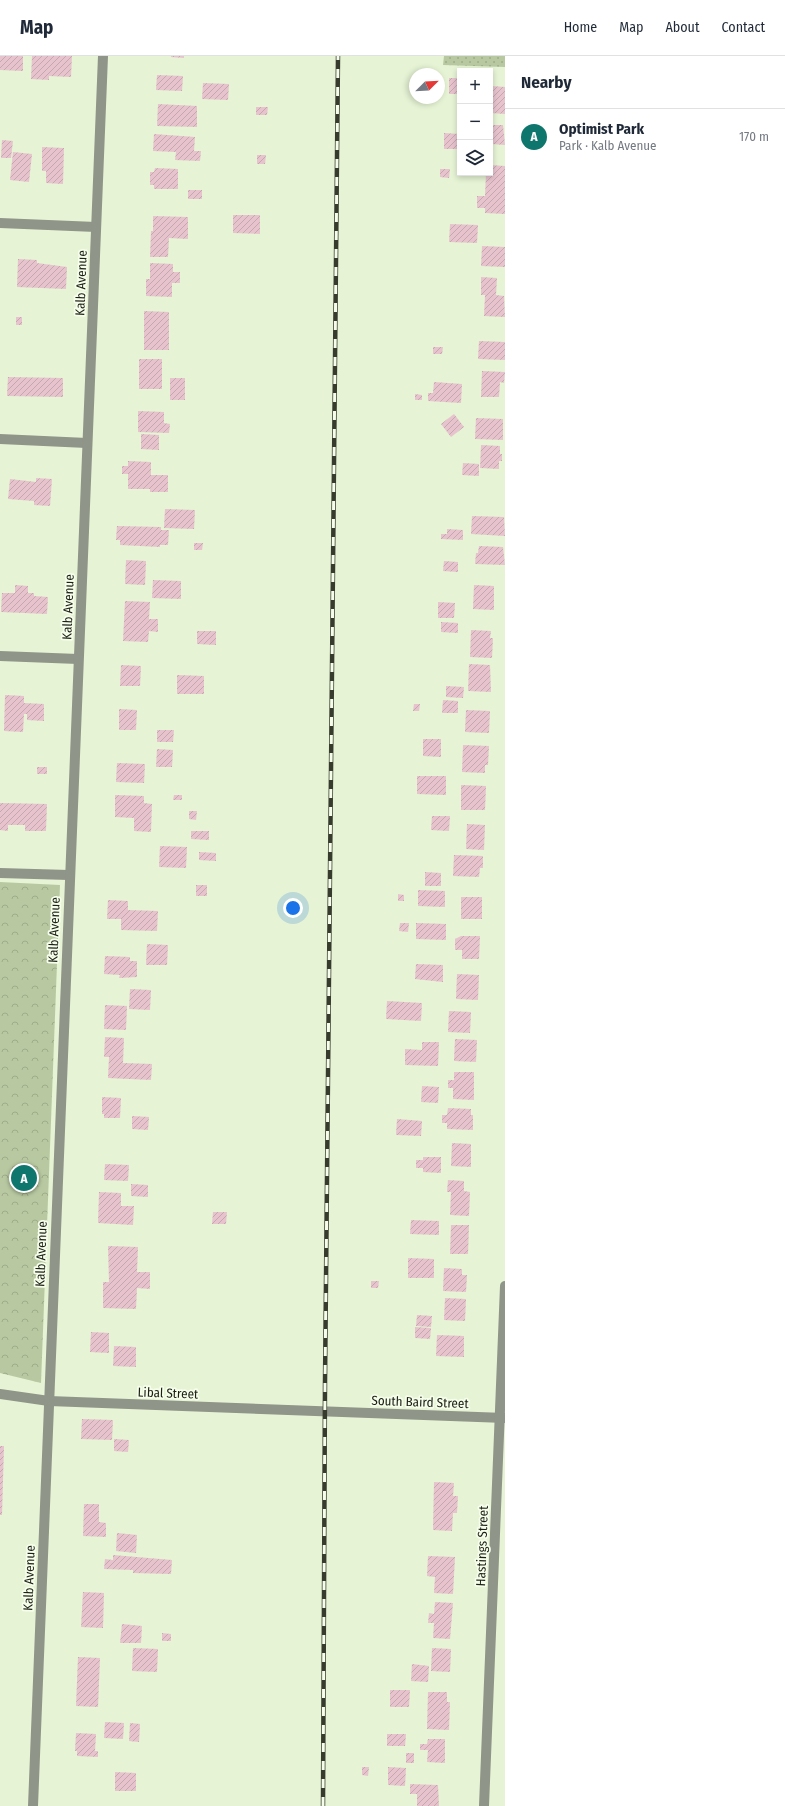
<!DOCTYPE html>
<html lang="en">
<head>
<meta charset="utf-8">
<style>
	:root { --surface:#fff; --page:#f6f6f7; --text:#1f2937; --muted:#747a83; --line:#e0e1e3; --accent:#0f766e }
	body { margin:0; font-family:"Fira Sans Condensed",sans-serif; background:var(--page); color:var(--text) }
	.controls { position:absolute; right:12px; top:12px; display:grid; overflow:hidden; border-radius:0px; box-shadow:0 2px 6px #0003 }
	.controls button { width:36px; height:36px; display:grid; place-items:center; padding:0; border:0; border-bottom:1px solid var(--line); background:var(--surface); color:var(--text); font:20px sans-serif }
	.compass { position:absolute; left:409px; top:12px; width:36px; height:36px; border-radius:50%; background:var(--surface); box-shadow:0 2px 6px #0003; rotate:66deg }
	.you { position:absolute; left:293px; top:852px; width:14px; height:14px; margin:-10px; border:3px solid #fff; border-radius:50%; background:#1a73e8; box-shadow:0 0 0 6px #1a73e833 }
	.badge { display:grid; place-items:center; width:26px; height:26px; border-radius:50%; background:var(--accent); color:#fff; font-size:13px; font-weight:700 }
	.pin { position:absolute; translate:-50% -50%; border:2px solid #fff; box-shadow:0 1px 4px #0006 }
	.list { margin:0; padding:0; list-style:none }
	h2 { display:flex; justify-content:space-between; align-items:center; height:52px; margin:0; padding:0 16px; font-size:17px }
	h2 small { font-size:13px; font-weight:400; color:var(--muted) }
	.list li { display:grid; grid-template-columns:26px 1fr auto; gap:12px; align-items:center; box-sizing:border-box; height:56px; padding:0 16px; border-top:1px solid var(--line) }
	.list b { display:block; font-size:15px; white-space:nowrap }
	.list p { margin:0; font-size:13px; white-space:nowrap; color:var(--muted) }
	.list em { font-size:13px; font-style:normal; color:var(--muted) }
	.icon { flex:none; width:22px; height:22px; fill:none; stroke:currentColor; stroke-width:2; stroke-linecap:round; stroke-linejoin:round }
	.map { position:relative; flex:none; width:505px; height:1750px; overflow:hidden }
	header { display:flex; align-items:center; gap:24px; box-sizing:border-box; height:56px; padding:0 20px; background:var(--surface); border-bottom:1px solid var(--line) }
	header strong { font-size:19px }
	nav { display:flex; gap:22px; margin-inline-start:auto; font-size:14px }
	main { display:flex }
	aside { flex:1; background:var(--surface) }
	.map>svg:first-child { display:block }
	.grass { fill:url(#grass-dots) }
	.park { fill:url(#park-crowns) }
	.building { fill:url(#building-hatch) }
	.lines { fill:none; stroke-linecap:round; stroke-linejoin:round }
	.minor { stroke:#8f9588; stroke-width:10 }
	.rail-casing { stroke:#363b2d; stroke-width:4.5 }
	.rail { stroke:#f6feeb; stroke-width:3; stroke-dasharray:9; stroke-linecap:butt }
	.labels { text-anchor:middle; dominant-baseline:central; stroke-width:3.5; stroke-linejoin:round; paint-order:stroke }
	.street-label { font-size:13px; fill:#1b1f14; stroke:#f6feeb }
</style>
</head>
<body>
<header>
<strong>Map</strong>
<nav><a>Home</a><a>Map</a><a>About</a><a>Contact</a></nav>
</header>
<main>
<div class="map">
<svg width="505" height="1750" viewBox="0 0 505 1750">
	<defs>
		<pattern id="grass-dots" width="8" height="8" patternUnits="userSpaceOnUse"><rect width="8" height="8" fill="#b8c9a1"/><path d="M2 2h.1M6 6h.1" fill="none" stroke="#9eac8a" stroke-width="1.8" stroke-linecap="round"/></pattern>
		<pattern id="park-crowns" width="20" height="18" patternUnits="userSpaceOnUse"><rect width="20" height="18" fill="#b8c9a1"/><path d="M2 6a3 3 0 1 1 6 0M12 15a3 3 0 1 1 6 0" fill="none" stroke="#9eac8a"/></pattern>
		<pattern id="building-hatch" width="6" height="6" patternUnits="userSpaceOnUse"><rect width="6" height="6" fill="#e7c3ce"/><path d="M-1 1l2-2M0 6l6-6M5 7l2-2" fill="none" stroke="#c6a7b0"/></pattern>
	</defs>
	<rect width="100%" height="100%" fill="#e6f3d4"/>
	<polygon class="grass" points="444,0 505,0 505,11 443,9"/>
	<polygon class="park" points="0,826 60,829 41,1327 0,1317"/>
	<g class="building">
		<polygon points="0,0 23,0 23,15 0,14"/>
		<polygon points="32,0 72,0 71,21 49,20 49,24 31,23"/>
		<polygon points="171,0 184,0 184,2 171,1"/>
		<polygon points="157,19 183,20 182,35 156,34"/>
		<rect x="449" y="22" width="11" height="16"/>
		<polygon points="203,27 229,28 228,44 202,43"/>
		<polygon points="492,30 505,31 505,58 491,57"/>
		<polygon points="158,48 197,50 197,71 157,70"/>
		<polygon points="256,51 268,51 267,59 256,59"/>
		<polygon points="490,69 503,69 505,89 492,88 492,91 490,90"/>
		<polygon points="444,77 460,78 459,93 444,93"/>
		<polygon points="154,78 195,81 194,95 201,95 200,105 175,104 176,96 153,95"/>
		<polygon points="2,84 13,85 11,102 1,102"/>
		<polygon points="42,91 64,92 63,128 46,127 46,115 42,115"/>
		<polygon points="13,96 32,98 29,126 10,124"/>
		<polygon points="257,99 266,99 265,108 257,108"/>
		<polygon points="490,109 505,110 505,158 485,157 485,152 477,152 477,140 485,140 486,117 490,117"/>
		<polygon points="155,112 178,113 178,133 154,133 154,129 150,129 150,116 154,116"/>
		<polygon points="440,113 450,113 449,122 440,121"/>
		<rect x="188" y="134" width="14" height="9"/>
		<polygon points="233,159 260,159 260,178 233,177"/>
		<polygon points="153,160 188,161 188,183 169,182 168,201 150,201 151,175 153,175"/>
		<polygon points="450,168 478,169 477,187 449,186"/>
		<polygon points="482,190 505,191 505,211 481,210"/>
		<polygon points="18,203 37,204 37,207 67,211 66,233 17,231"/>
		<polygon points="150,207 173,208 173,216 180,216 180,227 172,227 172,241 146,240 146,223 150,223"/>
		<polygon points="481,221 497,222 496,239 504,240 505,261 484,260 485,239 481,239"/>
		<polygon points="144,255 169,256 169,294 144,294"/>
		<rect x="16" y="261" width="6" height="8"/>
		<polygon points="479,285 505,286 505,304 478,303"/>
		<polygon points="433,291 443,291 442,298 433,298"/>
		<rect x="139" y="303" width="23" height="30"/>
		<polygon points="482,315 505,316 504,327 500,326 499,341 481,341"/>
		<polygon points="8,321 63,322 63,341 7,340"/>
		<rect x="170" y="322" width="15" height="22"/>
		<polygon points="434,326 462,328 461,347 428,345 428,337 433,337"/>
		<polygon points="415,338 422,339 422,344 415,344"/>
		<polygon points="138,355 164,356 164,367 170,368 169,377 138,376"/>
		<polygon points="454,358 464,371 451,381 441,368"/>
		<polygon points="476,362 503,363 503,384 475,383"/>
		<polygon points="141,378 159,379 159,394 141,393"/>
		<polygon points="481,389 500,390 500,398 502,398 502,405 499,405 499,413 480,412"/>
		<polygon points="128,405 151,406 151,419 168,419 168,436 150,436 150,433 128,433 128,418 122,418 122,410 128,410"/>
		<polygon points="463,407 479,408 479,420 462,419"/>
		<polygon points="36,422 52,423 50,450 34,449 34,445 8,443 10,423 36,426"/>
		<polygon points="165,453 195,454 194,473 164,472"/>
		<polygon points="472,460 504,461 505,480 471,478"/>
		<polygon points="117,470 161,471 161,474 169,474 168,489 160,489 160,491 120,489 120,484 116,484"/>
		<polygon points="447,473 463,474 463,484 441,483 441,478 447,478"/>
		<polygon points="194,487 203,487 202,494 194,494"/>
		<polygon points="479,490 503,491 505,509 475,508 476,497 478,497"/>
		<polygon points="126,504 146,505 145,529 125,528"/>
		<polygon points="444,505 458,506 458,516 443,515"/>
		<polygon points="153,524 181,525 181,543 152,542"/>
		<polygon points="15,529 28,530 28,537 34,537 34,540 48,541 47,558 1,556 2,537 15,537"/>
		<polygon points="474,529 494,530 494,554 473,553"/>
		<polygon points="125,545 150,546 149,563 158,563 158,576 149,575 148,586 123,585"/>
		<polygon points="438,546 455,547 454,562 438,562"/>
		<polygon points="441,566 458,567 458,577 441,576"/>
		<polygon points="471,574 491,575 490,582 493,582 492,602 470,601"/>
		<polygon points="197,575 216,575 216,589 197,588"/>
		<polygon points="469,608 490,609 491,636 468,635"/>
		<polygon points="121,609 141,610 140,630 120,630"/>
		<polygon points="177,619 204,620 204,638 177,638"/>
		<polygon points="446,630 464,631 463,642 446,641"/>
		<polygon points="5,639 24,640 24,647 44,648 44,665 27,664 27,658 24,658 23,676 4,675"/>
		<polygon points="443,644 458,645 458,657 442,657"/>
		<polygon points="414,648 420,648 419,655 413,655"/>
		<polygon points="119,653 137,654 136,674 119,674"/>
		<polygon points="466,654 490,655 489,677 465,676"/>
		<polygon points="157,674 174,674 173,686 157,686"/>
		<polygon points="423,683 441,683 441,701 423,700"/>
		<polygon points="463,689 489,690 488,709 485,709 485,717 462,716"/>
		<polygon points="157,693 173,694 172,711 156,711"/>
		<polygon points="117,707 145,708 144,727 116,726"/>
		<rect x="37" y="711" width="10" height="7"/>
		<polygon points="417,720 446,720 446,739 417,738"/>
		<polygon points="461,729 486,730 485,754 461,754"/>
		<polygon points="115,739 144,740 144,747 152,748 151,776 134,775 134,762 115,761"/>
		<polygon points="174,739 182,739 182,744 173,744"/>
		<polygon points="0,747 47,748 46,775 25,775 25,769 8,769 8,775 0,774"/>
		<polygon points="189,755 197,755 196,764 189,763"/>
		<polygon points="432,760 450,760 449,775 431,774"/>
		<polygon points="467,768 485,769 484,794 466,793"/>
		<polygon points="191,775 209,775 209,784 191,783"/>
		<polygon points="160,790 187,791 186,812 159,811"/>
		<polygon points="199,796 216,797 216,805 199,804"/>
		<polygon points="454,799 483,800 483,812 480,812 479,821 453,820"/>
		<polygon points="425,816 441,817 441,830 425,830"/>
		<rect x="196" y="829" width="11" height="11"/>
		<polygon points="418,834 445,835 445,851 418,850"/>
		<polygon points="398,838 404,839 404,845 398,845"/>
		<rect x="461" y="841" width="21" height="22"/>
		<polygon points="108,844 128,845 128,854 158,855 157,875 121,874 121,863 107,863"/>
		<polygon points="400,867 409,867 408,876 399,875"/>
		<polygon points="416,867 446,868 446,884 416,883"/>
		<polygon points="461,880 480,880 479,903 462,903 462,894 455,894 455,883"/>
		<polygon points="147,888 168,889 167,909 146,909"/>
		<polygon points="105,900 130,901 130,905 137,905 137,921 119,922 120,919 104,918"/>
		<polygon points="416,908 443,909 443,926 415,923"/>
		<polygon points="457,918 479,919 478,944 456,943"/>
		<polygon points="130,933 151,934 150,954 129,953"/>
		<polygon points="387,945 422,947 421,965 386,963"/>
		<polygon points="105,949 127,950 126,974 104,973"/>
		<polygon points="449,955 471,956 470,977 448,976"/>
		<polygon points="105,981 124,982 123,1007 152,1008 151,1024 108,1022 109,1001 104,1001"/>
		<polygon points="455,983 477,984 476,1006 454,1005"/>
		<polygon points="422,986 439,986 438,1010 405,1009 405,993 422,994"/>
		<polygon points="454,1016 474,1016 474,1044 453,1043 453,1032 448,1032 448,1024 454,1024"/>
		<polygon points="422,1030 439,1031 438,1047 421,1046"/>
		<polygon points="102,1041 121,1042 120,1062 104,1062 104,1058 102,1058"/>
		<polygon points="448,1052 471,1053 471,1059 473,1059 473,1074 447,1073 447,1067 442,1067 442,1059 447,1059"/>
		<polygon points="132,1060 149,1061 148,1074 132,1073"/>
		<polygon points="397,1063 422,1065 421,1080 396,1079"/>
		<polygon points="452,1087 471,1088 471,1111 451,1110"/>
		<polygon points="423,1101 441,1101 441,1117 423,1116 423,1112 416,1112 416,1104 423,1104"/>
		<polygon points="105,1108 129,1109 128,1125 104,1124"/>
		<polygon points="448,1124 464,1125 464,1135 470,1136 469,1160 450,1159 451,1136 447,1136"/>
		<polygon points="131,1128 148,1129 148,1141 131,1140"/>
		<polygon points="99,1136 121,1137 121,1150 134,1150 133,1169 98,1167"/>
		<polygon points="213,1156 227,1156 226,1168 212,1168"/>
		<polygon points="411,1164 439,1165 439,1179 410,1178"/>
		<polygon points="451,1169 469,1169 468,1198 450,1198"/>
		<polygon points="108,1190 138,1191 137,1216 150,1216 150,1233 137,1232 136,1253 103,1252 103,1226 109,1226"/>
		<polygon points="408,1202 434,1203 434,1222 408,1222"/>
		<polygon points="444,1212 462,1213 462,1219 467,1219 466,1236 443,1235"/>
		<polygon points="371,1225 379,1225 378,1232 371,1232"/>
		<polygon points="445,1242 466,1243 465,1265 444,1264"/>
		<polygon points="417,1259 432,1260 431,1271 416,1270"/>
		<polygon points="415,1271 431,1272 430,1283 415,1282"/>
		<polygon points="91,1276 109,1277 109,1297 90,1296"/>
		<polygon points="437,1279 464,1280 464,1301 436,1300"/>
		<polygon points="114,1290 136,1291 136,1311 113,1310"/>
		<polygon points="82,1363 113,1364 112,1384 81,1383"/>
		<polygon points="114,1383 129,1384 128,1396 114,1395"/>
		<polygon points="0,1390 4,1390 2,1459 0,1459"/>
		<polygon points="434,1426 454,1427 453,1440 458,1440 457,1457 453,1457 452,1475 433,1474"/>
		<polygon points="84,1448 99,1448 99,1466 106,1467 106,1481 83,1480"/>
		<polygon points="117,1477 137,1479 136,1497 116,1495"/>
		<polygon points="113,1499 172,1504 171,1518 133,1517 133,1514 104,1513 105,1503 113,1504"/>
		<polygon points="428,1500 455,1501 453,1538 434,1537 435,1521 427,1520"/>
		<polygon points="83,1536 104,1537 103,1572 81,1571"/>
		<polygon points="435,1546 453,1547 450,1583 433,1582 434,1567 428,1567 429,1557 434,1558"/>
		<polygon points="122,1568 142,1570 141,1587 120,1587"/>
		<polygon points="162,1577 171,1578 171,1585 162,1585"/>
		<polygon points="133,1592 158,1593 157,1616 132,1615"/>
		<polygon points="432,1592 451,1593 450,1616 431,1615"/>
		<polygon points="78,1601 100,1602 98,1651 76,1650"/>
		<polygon points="412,1608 429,1610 428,1626 411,1625"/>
		<polygon points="390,1634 410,1634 409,1651 390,1651"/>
		<polygon points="428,1636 447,1636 447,1646 450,1646 449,1674 427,1673"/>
		<polygon points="105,1666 124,1667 123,1683 104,1682"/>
		<polygon points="130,1667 140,1668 139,1686 129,1685"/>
		<polygon points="76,1677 96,1678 95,1695 98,1695 98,1701 77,1700 77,1695 75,1695"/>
		<polygon points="387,1678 406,1678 405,1690 387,1690"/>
		<polygon points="428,1683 445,1683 445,1707 427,1706 428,1694 420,1694 420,1688 427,1688"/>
		<rect x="406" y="1697" width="8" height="10"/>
		<polygon points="362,1711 369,1711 368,1720 362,1719"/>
		<polygon points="388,1711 406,1712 405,1730 388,1729"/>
		<polygon points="115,1716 136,1717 136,1735 115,1735"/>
		<polygon points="410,1728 438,1729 439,1750 417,1750 417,1738 410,1738"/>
	</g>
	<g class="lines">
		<g class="minor">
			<polyline points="0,167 96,171"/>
			<polyline points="0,383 87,387"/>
			<polyline points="0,600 78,603"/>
			<polyline points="0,817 69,819"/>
			<polyline points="0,1338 49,1345 505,1362"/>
			<polyline points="33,1750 103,0"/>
			<polyline points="484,1750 505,1230"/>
		</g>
		<defs>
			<polyline id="rail" points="323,1750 325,1327 338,0"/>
		</defs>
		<use href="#rail" class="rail-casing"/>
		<use href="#rail" class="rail"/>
	</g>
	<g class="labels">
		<g class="street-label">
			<text transform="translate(81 227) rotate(-88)">Kalb Avenue</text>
			<text transform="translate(68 551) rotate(-88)">Kalb Avenue</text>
			<text transform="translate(54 874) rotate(-88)">Kalb Avenue</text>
			<text transform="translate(41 1198) rotate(-88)">Kalb Avenue</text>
			<text transform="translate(168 1337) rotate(2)">Libal Street</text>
			<text transform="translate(420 1346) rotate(2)">South Baird Street</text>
			<text transform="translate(482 1490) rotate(-88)">Hastings Street</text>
			<text transform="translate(29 1522) rotate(-88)">Kalb Avenue</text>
		</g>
	</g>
</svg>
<div class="controls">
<button>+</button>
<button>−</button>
<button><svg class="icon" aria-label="layers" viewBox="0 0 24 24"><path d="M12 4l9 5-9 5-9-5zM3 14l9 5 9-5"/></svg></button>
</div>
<svg class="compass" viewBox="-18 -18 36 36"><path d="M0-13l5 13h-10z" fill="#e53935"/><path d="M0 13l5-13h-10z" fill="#747a83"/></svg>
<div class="you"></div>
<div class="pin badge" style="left:24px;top:1122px">A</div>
</div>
<aside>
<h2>Nearby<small></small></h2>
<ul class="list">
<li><span class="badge">A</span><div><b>Optimist Park</b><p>Park · Kalb Avenue</p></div><em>170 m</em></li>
</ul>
</aside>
</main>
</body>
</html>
